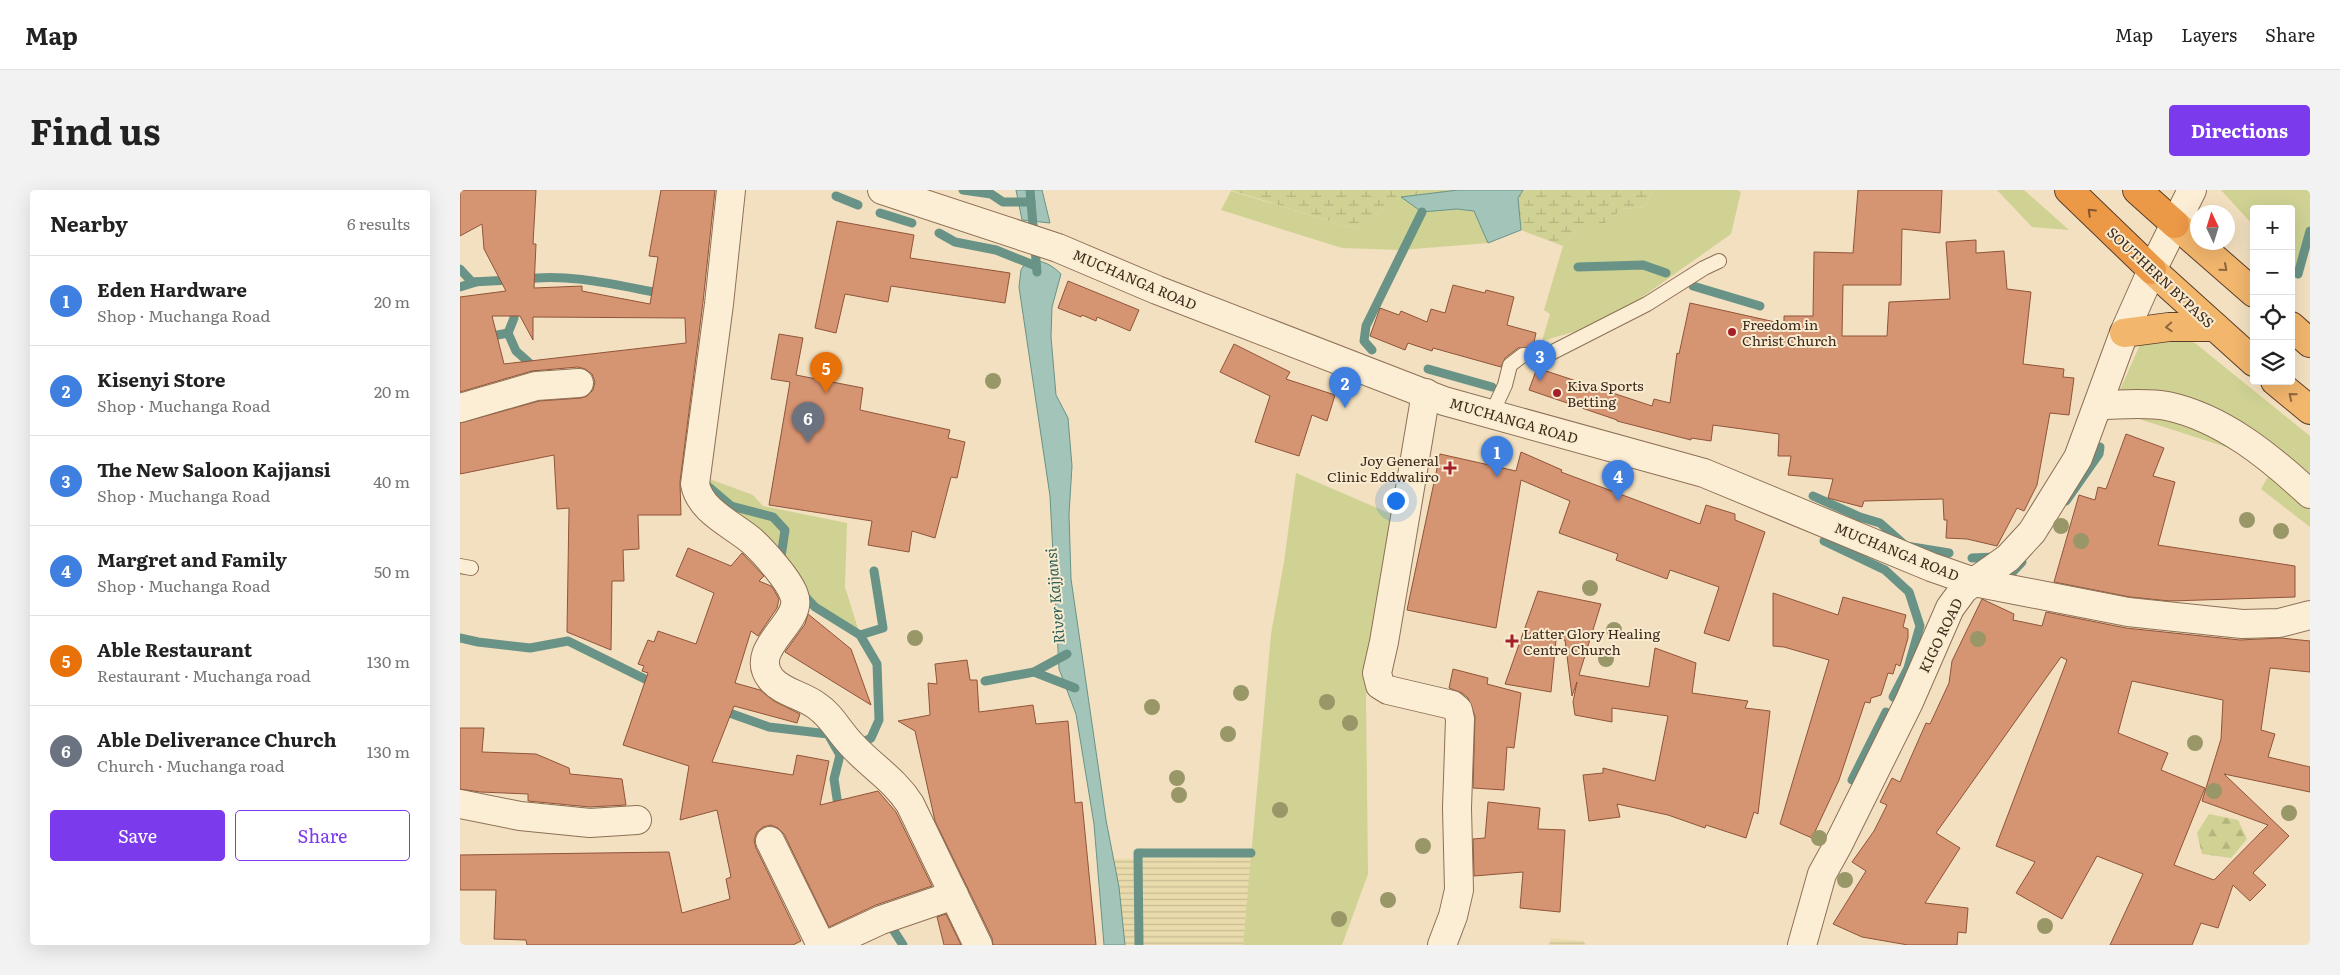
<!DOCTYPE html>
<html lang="en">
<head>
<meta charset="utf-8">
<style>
	:root { --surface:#fff; --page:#f2f2f2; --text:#222; --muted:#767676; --line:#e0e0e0; --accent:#7c3aed }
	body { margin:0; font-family:Literata,serif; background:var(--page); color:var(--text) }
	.controls { position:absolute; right:15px; top:15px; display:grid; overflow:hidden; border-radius:5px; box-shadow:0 5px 20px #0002 }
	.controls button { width:45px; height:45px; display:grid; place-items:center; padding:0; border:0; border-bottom:1px solid var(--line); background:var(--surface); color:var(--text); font:25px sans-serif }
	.compass { position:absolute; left:1730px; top:15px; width:45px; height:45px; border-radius:50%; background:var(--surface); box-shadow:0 5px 20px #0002; rotate:356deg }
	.you { position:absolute; left:935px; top:310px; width:18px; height:18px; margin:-12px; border:4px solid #fff; border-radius:50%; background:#1a73e8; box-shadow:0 0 0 8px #1a73e833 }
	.badge { display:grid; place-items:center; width:32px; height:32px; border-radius:50%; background:var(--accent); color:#fff; font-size:16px; font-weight:700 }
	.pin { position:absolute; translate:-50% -41px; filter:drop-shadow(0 1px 2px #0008) }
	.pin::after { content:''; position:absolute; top:26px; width:18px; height:15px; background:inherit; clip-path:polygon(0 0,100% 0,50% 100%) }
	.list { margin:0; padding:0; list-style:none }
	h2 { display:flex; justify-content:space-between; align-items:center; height:65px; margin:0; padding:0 20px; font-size:21px }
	h2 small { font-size:16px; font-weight:400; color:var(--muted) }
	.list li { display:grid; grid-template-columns:32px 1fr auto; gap:15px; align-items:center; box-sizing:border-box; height:90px; padding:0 20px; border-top:1px solid var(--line) }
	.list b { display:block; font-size:19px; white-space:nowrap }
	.list p { margin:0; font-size:16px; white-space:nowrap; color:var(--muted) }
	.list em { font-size:16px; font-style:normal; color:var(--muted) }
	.actions { display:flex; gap:10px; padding:15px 20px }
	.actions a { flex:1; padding:11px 0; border:1px solid var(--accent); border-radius:5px; text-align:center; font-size:18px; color:var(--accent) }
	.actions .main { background:var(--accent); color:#fff }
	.icon { flex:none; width:28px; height:28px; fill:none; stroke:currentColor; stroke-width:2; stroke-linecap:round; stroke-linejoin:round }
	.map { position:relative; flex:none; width:1850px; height:755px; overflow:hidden; border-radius:5px }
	header { display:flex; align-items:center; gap:30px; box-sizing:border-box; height:70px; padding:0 25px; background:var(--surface); border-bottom:1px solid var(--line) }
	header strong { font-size:24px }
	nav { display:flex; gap:28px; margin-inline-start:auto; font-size:18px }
	.intro { display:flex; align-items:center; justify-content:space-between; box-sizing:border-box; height:120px; padding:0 30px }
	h1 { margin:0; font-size:35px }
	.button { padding:12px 22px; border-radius:5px; background:var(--accent); color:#fff; font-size:18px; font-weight:700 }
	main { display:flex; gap:30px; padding:0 30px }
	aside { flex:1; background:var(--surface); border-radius:5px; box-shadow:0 5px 20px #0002 }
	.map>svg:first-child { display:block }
	.farmland { fill:url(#farmland-rules) }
	.grass { fill:#cfd293 }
	.forest { fill:url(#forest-firs) }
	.wetland { fill:url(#wetland-marsh) }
	.water { fill:#a3c4b8; stroke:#699386 }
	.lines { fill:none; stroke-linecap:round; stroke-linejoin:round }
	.stream { stroke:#699386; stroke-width:9 }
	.building { fill:#d59472; stroke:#905539; fill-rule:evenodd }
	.service-casing { stroke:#8e7056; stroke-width:16 }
	.minor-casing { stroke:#8e7056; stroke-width:30 }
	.tertiary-casing { stroke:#8e7056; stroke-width:30 }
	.trunk-casing { stroke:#5b3e2a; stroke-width:30 }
	.motorway-casing { stroke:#5b3e2a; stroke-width:30 }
	.service { stroke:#fceed4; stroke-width:14 }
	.minor { stroke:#fceed4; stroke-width:28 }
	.tertiary { stroke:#fceed4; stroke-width:28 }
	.trunk { stroke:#f2b66d; stroke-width:28 }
	.motorway { stroke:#eb9847; stroke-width:28 }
	.tree { fill:#999668 }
	.oneway { stroke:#82552d }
	.oneway2 { stroke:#8e6840 }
	.poi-dot { fill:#a31f29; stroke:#f9ebd0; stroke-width:2 }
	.labels { text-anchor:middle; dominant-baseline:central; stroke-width:4; stroke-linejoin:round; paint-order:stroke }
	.street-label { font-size:14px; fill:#3c291c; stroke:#f9ebd0 }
	.poi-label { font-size:14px; fill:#3c291c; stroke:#f9ebd0; text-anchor:start }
	.water-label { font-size:15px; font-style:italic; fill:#295d56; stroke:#f9ebd0 }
</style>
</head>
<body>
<header>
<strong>Map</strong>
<nav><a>Map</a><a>Layers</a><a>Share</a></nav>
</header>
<div class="intro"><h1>Find us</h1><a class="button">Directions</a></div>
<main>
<aside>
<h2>Nearby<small>6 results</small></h2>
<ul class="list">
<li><span class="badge" style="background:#3f7fe0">1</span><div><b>Eden Hardware</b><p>Shop · Muchanga Road</p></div><em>20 m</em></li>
<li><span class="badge" style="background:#3f7fe0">2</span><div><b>Kisenyi Store</b><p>Shop · Muchanga Road</p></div><em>20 m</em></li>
<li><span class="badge" style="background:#3f7fe0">3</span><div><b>The New Saloon Kajjansi</b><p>Shop · Muchanga Road</p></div><em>40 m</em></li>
<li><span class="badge" style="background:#3f7fe0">4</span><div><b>Margret and Family</b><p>Shop · Muchanga Road</p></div><em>50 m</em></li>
<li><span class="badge" style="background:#e8710a">5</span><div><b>Able Restaurant</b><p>Restaurant · Muchanga road</p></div><em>130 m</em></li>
<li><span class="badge" style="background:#6b7280">6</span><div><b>Able Deliverance Church</b><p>Church · Muchanga road</p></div><em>130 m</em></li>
</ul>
<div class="actions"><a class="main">Save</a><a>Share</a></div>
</aside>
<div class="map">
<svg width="1850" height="755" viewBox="0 0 1850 755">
	<defs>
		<pattern id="farmland-rules" width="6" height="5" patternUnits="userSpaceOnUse" patternTransform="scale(1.25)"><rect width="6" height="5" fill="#e9dbac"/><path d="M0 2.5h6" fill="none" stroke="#c9bc93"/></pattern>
		<pattern id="forest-firs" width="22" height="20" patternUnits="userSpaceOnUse" patternTransform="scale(1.25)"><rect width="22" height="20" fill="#cfd293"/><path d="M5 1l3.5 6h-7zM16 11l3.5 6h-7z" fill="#b3b47e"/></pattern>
		<pattern id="wetland-marsh" width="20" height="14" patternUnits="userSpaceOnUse" patternTransform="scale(1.25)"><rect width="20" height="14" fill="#cfd293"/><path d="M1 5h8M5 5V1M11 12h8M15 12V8" fill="none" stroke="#b3b47e"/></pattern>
	</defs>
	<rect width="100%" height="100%" fill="#f3e0c0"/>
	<g class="farmland">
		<polygon points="792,667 783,755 665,755 653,669"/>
		<polygon points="1091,748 1123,751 1126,755 1089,755"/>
	</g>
	<g class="grass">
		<polygon points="1193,0 1278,0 1281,2 1271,44 1168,117 1117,141 1082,151 1090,124 1084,120 1103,56 1120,35 1143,35 1162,19 1185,17"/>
		<polygon points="1537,0 1564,0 1609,40 1572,37"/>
		<polygon points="1761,0 1850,0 1850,41 1838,84 1831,77 1831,19 1794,19 1794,36"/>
		<polygon points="771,1 896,39 941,7 962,22 997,19 1014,21 1028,53 941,60 882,58 761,20"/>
		<polygon points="1716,146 1735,153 1850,246 1850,337 1801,299 1816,273 1651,220 1683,148"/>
		<polygon points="836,283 938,327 918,450 906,506 908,684 882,755 783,755 811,444 824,372"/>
		<polygon points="247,288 293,305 303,316 387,333 385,397 400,445 339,411 253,316"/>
	</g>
	<polygon class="forest" points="1749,624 1778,630 1787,649 1771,668 1742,664 1737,643"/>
	<g class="wetland">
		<polygon points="770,0 998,0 941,7 896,39"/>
		<polygon points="1063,0 1193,0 1185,17 1162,19 1143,35 1120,35 1103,56 1061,40 1058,8"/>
	</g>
	<g class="water">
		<polygon points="556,0 582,0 590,33 562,30"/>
		<polygon points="998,0 1063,0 1058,8 1061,40 1028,53 1014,21 997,19 962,22 941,7"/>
		<path d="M567 70C582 70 591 74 601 84L592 117 591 147 596 205 608 228 612 276 609 324 611 389 646 630 659 697 665 755H644L634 634 616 524 599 479 590 306 559 97 561 80Z"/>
	</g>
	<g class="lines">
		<g class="stream">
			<polyline points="503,0 531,4 543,12 571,12"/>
			<polyline points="570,0 577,82"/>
			<polyline points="376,6 398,15"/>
			<polyline points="420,23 452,33"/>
			<polyline points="479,43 495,52 536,60 576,76"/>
			<polyline points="1118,77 1183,75 1206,83"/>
			<polyline points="0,79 12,92 52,90"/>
			<polyline points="1838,84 1850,41"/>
			<path d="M65 89C109 83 156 95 199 103"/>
			<polyline points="1233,96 1300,116"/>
			<polyline points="0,97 16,92"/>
			<polyline points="48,143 56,161 74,177 76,192"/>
			<polyline points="27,147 48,143 54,128 53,114"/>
			<polyline points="912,160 904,151 906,136 962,22"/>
			<polyline points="968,179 1032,197"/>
			<polyline points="244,293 271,316 313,327 325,340 320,373"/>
			<polyline points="1353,306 1400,327 1420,333 1446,356 1489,363"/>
			<polyline points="1606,311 1639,264 1640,257"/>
			<polyline points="1364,351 1425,380 1449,402 1460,436 1448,478 1433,507"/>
			<polyline points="1512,368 1535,367"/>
			<polyline points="1549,386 1562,372"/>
			<polyline points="340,401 355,417 400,445 417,474 419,530 411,548 380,565 374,589 379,622"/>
			<polyline points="400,445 423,438 414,381"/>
			<polyline points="0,448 18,452 70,458 108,451 195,494"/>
			<polyline points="574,482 615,498"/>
			<polyline points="525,491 574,482 607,464"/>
			<polyline points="261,520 309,537 368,544 380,565"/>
			<polyline points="1392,590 1426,522"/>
			<polyline points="427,730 443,755"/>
			<polyline points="679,755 678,663 791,663"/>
		</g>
	</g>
	<g class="building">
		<path d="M0 0H76L73 54H76L74 98 122 96V101L190 114 198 67 189 66 201 0H255L243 112 220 292 221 325H178L179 359 163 360 164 391H152L151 460 107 442 109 318 97 319 94 265 0 284V233L79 211 121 208 127 206 133 200 135 192 132 184 125 179 118 177 72 181 0 202V107L46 101 24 59 22 34 0 46ZM32 126H60L73 150V127L225 128 226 153 44 174Z"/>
		<polygon points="1398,0 1482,0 1480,43 1442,39 1441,95 1383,95 1382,146 1427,146 1429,112 1490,109 1486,52 1516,50 1516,63 1544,61 1547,99 1571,102 1563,174 1604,179 1603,187 1614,188 1609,225 1590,223 1577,295 1564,321 1557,318 1537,356 1507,349 1486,348 1487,330 1484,330 1483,309 1404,311 1402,317 1368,308 1373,289 1328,285 1331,266 1318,266 1319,244 1253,235 1251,251 1231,248 1231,250 1157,231 1157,230 1069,200 1077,178 1192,216 1194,209 1210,213 1217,163 1219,164 1230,113 1324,134 1324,126 1353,126 1354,62 1393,63"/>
		<polygon points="377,31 454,45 450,68 550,83 545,113 431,96 428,112 385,104 376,143 355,138"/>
		<polygon points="608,91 679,120 670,141 637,127 636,131 622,125 621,127 598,118"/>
		<polygon points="993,95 1025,103 1026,100 1054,107 1047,135 1076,143 1073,157 1058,158 1045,168 1041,177 973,158 972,161 948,153 945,160 910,146 920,118 939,125 941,121 967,132 971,119 985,123"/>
		<polygon points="319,144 343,148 336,185 403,198 400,220 490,240 488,248 505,252 497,288 491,287 475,348 452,341 449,362 408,355 412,331 309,315 330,192 311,189"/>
		<polygon points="774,154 830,182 826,189 875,205 867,231 852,225 839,266 795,252 810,206 760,182"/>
		<polygon points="1666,244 1704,258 1693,286 1715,292 1698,355 1835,376 1835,407 1710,411 1670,407 1594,392 1619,305 1635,310 1638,297 1646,299"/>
		<polygon points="1061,262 1102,280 1101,282 1240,334 1246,315 1275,324 1275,330 1305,342 1269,451 1244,443 1259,397 1210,380 1207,389 1156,370 1158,364 1099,343 1110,311 1061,290 1036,438 947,420 980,264 1056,281"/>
		<polygon points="228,358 271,376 282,363 304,386 299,391 311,396 314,400 319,409 317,418 298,446 291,441 275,493 300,500 314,511 340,524 337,533 274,516 252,572 333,585 337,565 369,571 360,615 418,601 436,622 472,696 416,715 369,737 324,644 318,638 311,635 303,637 297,642 294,650 296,658 341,751 333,755 67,755 66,750 34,749 36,700 0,700 0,665 209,662 222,723 270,709 266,689 271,687 257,620 220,630 229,576 163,555 188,483 182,481 184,476 178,474 188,450 194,452 198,441 236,454 254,403 216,386"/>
		<polygon points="1078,401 1141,414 1119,485 1189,497 1195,458 1236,473 1232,503 1288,511 1285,518 1310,521 1298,624 1294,622 1286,648 1246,635 1245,638 1208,625 1157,614 1160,627 1129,631 1123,585 1143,583 1143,578 1195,591 1208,526 1152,518 1152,532 1115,525 1113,512 1117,492 1112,506 1105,450 1096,450 1091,502 1045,494"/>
		<polygon points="1313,403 1378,425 1383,407 1446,425 1443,437 1448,439 1448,448 1440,476 1436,474 1433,484 1428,483 1421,505 1411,508 1410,513 1405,512 1379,590 1352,648 1320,634 1369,470 1324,457 1313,456"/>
		<path d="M1522 409 1554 424 1553 430 1582 436 1586 422 1666 438 1780 450 1821 448 1850 451V482L1810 478 1801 540 1815 544 1808 567 1850 577V602L1764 584 1829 646 1793 683 1806 695 1790 711 1773 695 1758 738 1741 733 1732 755H1650L1683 684 1637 666 1602 729 1556 703 1575 672 1536 656 1607 470 1601 467 1476 643 1500 658 1465 713 1508 718 1506 743 1498 742 1497 755H1448L1402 747 1373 734 1406 681 1392 672 1414 641 1427 615 1420 612 1432 588 1440 592 1466 533 1470 534 1489 493 1492 471ZM1672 491 1763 510 1761 549 1742 611 1808 635 1754 690 1714 675 1745 598 1701 580 1708 563 1658 543Z"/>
		<polygon points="348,424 391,459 411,515 325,462 345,434"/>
		<polygon points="507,470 510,490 517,490 519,522 573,515 576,534 608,531 615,613 622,612 636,755 533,755 532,748 475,631 455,541 438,531 470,525 468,493 477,494 475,474"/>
		<polygon points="993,479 1028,488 1027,494 1061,503 1054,558 1047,557 1044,600 1013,598 1015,526 1008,508 1002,503 989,498"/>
		<polygon points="0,538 24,538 22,562 76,564 109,578 110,584 162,589 166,615 130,617 68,611 68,604 20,602 0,599"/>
		<polygon points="1028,612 1080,618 1078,639 1105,640 1100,722 1060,718 1063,682 1014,686 1013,649 1025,648"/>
		<polygon points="486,724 501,755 484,755 477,727"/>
	</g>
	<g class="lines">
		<defs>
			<g id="service">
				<polyline points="1032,223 1045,195 1050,175 1063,165 1085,166 1187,114 1244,78 1259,71"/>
				<polyline points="0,376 11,378"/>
			</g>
			<g id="minor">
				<path d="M271 0 259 114 235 294C240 321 272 334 292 351 304 362 329 390 334 405 345 432 286 458 311 489 323 503 343 505 357 516 372 526 379 542 392 555 412 577 434 589 450 614L518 755"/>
				<polyline points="966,203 924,452 917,483 920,495 928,500 992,515 998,520 1000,529 997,618 999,700 993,726 982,755"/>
				<path d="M1638 215C1660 215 1686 212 1707 216 1763 228 1810 267 1850 304"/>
				<polyline points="0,218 76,196 119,193"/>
				<polyline points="1514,392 1668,422 1782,434 1819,433 1850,425"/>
				<polyline points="0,614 60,626 130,633 177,630"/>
				<polyline points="310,651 361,755"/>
				<polyline points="367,755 421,730 494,705"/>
			</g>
			<g id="tertiary">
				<polyline points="422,0 598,58 697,100 984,211 1244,283 1471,377 1514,392"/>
				<polyline points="1342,755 1362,684 1378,655 1449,512 1490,418 1504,399 1548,368 1572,342 1618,268 1664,143 1692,80 1732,0"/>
			</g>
			<g id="trunk">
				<polyline points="1715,34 1794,103"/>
				<polyline points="1692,80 1794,172"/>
				<polyline points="1831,136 1850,153"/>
				<polyline points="1664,143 1709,137 1755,137"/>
				<polyline points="1815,191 1850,220"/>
			</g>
			<g id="motorway">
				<polyline points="1609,0 1692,80"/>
				<polyline points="1677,0 1715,34"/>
			</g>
		</defs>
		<use href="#service" class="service-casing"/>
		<use href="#minor" class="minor-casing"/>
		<use href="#tertiary" class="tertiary-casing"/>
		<use href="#trunk" class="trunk-casing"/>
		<use href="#motorway" class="motorway-casing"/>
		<use href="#service" class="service"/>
		<use href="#minor" class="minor"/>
		<use href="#tertiary" class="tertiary"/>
		<use href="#trunk" class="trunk"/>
		<use href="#motorway" class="motorway"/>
	</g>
	<g class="tree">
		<circle cx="533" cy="191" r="8"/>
		<circle cx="1787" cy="330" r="8"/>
		<circle cx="1601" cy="336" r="8"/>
		<circle cx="1821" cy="341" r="8"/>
		<circle cx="1621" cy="351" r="8"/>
		<circle cx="1130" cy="398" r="8"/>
		<circle cx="1154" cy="440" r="8"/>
		<circle cx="455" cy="448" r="8"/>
		<circle cx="1518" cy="449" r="8"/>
		<circle cx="1146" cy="469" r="8"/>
		<circle cx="781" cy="503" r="8"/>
		<circle cx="867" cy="512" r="8"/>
		<circle cx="692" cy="517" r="8"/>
		<circle cx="890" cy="533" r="8"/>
		<circle cx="768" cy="544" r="8"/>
		<circle cx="1735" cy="553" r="8"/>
		<circle cx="717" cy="588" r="8"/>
		<circle cx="1754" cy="601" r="8"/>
		<circle cx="719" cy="605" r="8"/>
		<circle cx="820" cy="620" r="8"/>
		<circle cx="1829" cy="623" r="8"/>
		<circle cx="1359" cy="648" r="8"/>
		<circle cx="963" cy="656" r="8"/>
		<circle cx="1385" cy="690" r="8"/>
		<circle cx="928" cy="710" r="8"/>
		<circle cx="879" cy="729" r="8"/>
		<circle cx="1585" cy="736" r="8"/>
	</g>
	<defs><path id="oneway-chevron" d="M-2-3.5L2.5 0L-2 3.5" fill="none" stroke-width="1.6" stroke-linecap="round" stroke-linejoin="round" transform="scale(1.25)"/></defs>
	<use class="oneway" href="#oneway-chevron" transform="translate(1631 22) rotate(-136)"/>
	<g class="oneway2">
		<use href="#oneway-chevron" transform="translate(1764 78) rotate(41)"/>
		<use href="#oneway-chevron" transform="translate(1709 137) rotate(177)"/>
		<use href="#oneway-chevron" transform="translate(1832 206) rotate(-141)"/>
	</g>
	<g class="poi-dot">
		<circle cx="1272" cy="142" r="5"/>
		<circle cx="1097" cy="203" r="5"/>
		<path d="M987.5 270.5h5v5h5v5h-5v5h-5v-5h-5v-5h5z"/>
		<path d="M1049.5 443.5h5v5h5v5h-5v5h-5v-5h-5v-5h5z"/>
	</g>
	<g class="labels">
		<g class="street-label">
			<text transform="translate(1701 87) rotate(43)">SOUTHERN BYPASS</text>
			<text transform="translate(675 89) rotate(23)">MUCHANGA ROAD</text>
			<text transform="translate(1054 230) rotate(16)">MUCHANGA ROAD</text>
			<text transform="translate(1437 361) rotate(22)">MUCHANGA ROAD</text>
			<text transform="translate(1480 445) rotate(-64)">KIGO ROAD</text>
		</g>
		<g class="poi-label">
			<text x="1282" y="134">Freedom in<tspan x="1282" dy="16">Christ Church</tspan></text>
			<text x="1107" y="195">Kiva Sports<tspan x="1107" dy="16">Betting</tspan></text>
			<text x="979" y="270" text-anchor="end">Joy General<tspan x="979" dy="16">Clinic Eddwaliro</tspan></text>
			<text x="1063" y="443">Latter Glory Healing<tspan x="1063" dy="16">Centre Church</tspan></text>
		</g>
		<g class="water-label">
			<text transform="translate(594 406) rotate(-95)">River Kajjansi</text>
		</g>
	</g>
</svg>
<div class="controls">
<button>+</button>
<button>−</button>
<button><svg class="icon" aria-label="locate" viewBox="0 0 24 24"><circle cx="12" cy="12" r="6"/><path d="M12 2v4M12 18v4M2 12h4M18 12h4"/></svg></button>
<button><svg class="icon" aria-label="layers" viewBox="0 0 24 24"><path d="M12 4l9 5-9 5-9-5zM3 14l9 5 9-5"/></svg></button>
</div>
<svg class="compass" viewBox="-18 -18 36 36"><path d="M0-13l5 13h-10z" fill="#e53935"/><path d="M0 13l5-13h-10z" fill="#767676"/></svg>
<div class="you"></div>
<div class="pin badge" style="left:1037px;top:287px;background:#3f7fe0">1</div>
<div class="pin badge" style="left:885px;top:218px;background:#3f7fe0">2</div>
<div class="pin badge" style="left:1080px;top:191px;background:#3f7fe0">3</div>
<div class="pin badge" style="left:1158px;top:311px;background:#3f7fe0">4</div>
<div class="pin badge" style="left:366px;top:203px;background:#e8710a">5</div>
<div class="pin badge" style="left:348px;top:253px;background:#6b7280">6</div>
</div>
</main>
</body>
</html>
